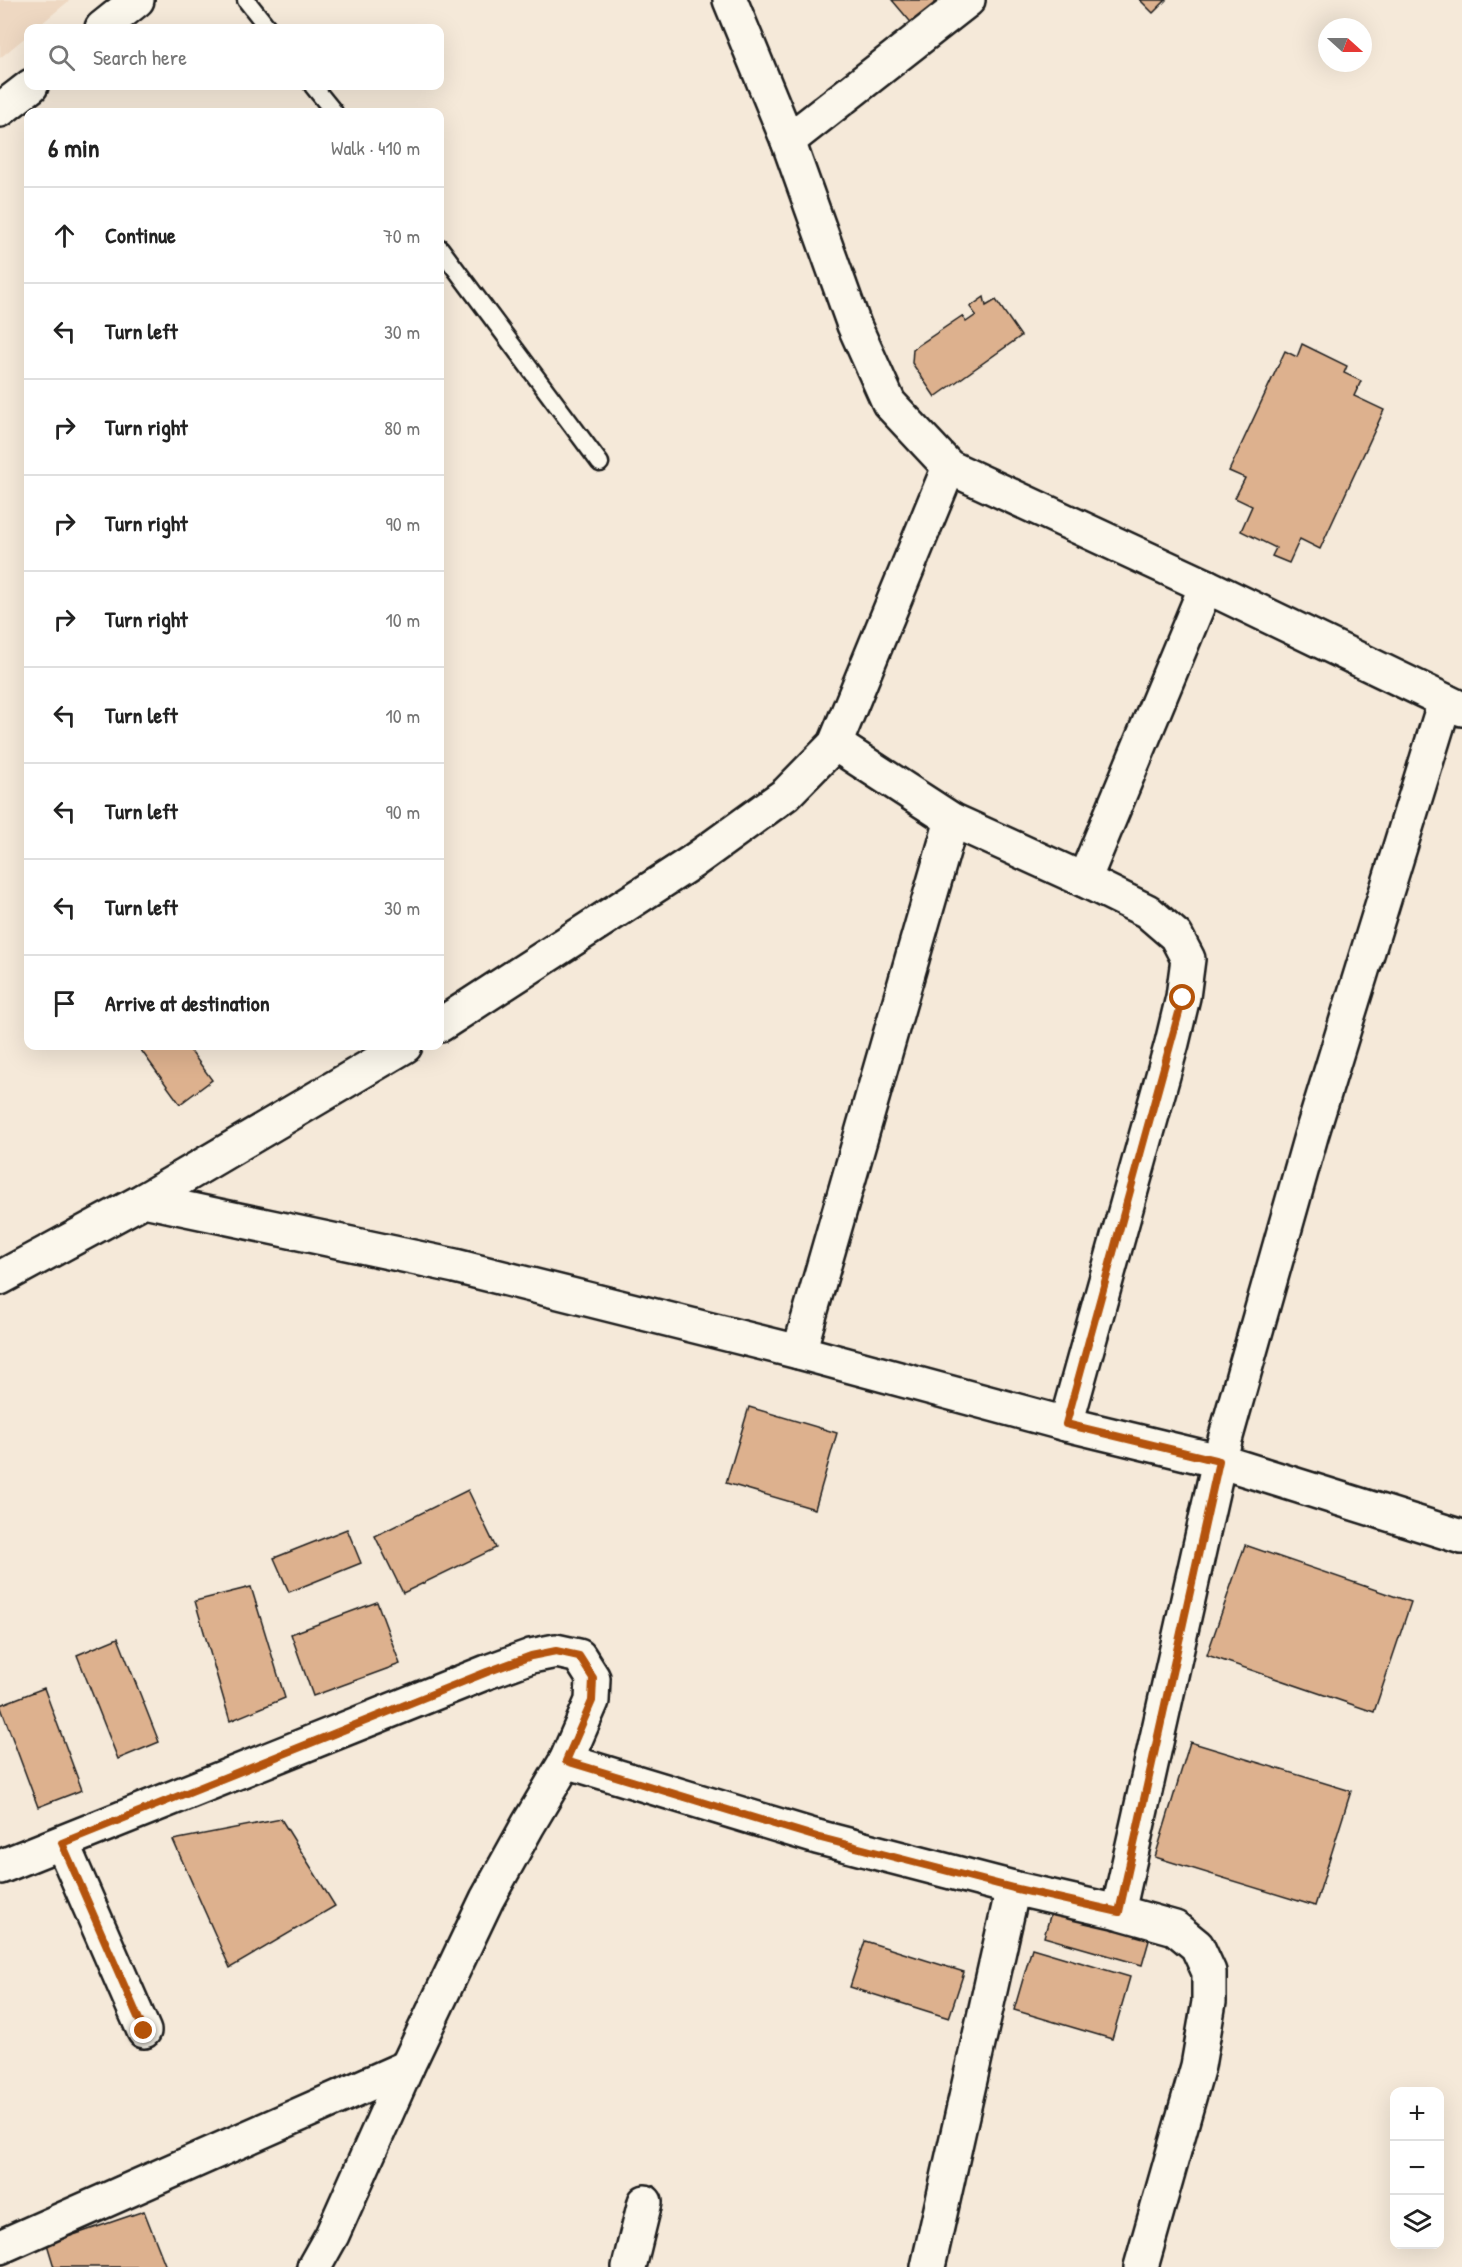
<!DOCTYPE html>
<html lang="en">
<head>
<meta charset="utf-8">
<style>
	:root { --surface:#fff; --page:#f6f6f6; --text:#222; --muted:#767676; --line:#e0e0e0 }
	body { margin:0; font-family:"Patrick Hand",sans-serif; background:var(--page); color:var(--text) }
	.controls { position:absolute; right:18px; bottom:18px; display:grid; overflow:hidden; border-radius:12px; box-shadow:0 6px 24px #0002 }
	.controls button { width:54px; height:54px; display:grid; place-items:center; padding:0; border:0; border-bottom:2px solid var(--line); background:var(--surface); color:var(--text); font:30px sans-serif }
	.compass { position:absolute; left:1318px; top:18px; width:54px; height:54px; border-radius:50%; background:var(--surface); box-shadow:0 6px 24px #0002; rotate:111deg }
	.stop { position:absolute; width:18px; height:18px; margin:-14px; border:4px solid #b45309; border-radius:50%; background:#fff }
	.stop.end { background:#b45309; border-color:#fff; box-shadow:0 2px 6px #0008 }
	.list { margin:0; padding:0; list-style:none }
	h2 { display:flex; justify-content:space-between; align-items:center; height:78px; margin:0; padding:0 24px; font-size:26px }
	h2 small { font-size:20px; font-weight:400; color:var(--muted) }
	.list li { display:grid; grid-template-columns:39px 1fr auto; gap:18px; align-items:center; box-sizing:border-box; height:96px; padding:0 24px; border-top:2px solid var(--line) }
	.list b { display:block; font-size:22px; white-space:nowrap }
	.list em { font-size:20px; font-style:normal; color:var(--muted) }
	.icon { flex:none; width:33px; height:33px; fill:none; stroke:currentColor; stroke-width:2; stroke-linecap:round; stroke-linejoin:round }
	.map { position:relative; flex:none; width:1462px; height:2267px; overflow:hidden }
	.search { position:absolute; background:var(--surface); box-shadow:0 6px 24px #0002; left:24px; top:24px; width:420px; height:66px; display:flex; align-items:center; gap:15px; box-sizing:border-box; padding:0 21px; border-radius:12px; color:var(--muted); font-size:22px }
	.panel { position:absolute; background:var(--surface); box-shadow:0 6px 24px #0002; left:24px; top:108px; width:420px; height:942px; border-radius:12px }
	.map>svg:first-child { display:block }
	.built { fill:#eed8c2 }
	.building { fill:#ddb18e; stroke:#1c1c1c; stroke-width:1.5 }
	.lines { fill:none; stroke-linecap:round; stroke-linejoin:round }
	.service-casing { stroke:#1c1c1c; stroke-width:21 }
	.minor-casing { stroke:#1c1c1c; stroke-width:38 }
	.service { stroke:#fbf7ec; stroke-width:16 }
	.minor { stroke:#fbf7ec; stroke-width:33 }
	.route { stroke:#b45309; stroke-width:8 }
</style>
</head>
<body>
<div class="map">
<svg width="1462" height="2267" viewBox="0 0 1462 2267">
	<rect width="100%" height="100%" fill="#f5e9d9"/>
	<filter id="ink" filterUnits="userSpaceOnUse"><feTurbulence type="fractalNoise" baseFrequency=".0167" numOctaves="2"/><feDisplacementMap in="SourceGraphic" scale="12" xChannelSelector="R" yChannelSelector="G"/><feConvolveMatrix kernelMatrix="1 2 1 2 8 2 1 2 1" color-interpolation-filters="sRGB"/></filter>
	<g filter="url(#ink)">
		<polygon class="built" points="0,0 70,0 36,28 28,28 28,35 0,58"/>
		<g class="building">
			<polygon points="892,0 958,0 920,33"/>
			<polygon points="1140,0 1166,0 1153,13"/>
			<polygon points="984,297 986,306 996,300 1021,336 935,397 912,363 913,349 962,316 966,322 976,315 970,307"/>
			<polygon points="1302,344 1347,366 1344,373 1361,381 1354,396 1384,410 1320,549 1300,539 1289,563 1272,556 1276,548 1241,531 1252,506 1235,498 1245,478 1229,471 1285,351 1297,357"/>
			<polygon points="138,1046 187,1046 212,1080 180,1104"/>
			<polygon points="749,1407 837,1433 815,1509 726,1483"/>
			<polygon points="468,1490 496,1548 403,1593 375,1536"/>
			<polygon points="347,1529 361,1563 289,1592 274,1558"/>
			<polygon points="1245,1545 1411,1602 1374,1712 1207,1655"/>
			<polygon points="251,1587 285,1698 230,1721 195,1601"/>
			<polygon points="377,1602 400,1664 313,1696 291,1634"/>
			<polygon points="118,1638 159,1742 118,1759 77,1655"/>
			<polygon points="44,1688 82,1790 38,1807 0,1705"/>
			<polygon points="1190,1742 1351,1791 1315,1906 1155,1857"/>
			<polygon points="281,1819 335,1906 230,1968 173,1840"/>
			<polygon points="1058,1888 1156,1916 1142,1965 1044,1937"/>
			<polygon points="865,1941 964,1972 949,2018 850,1987"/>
			<polygon points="1032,1948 1130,1977 1112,2039 1014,2010"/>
			<polygon points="144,2211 166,2267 54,2267 47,2244"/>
		</g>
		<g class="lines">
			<defs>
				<g id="service">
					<polyline points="246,0 268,28"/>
					<polyline points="313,86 334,112"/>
					<polyline points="440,248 600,463"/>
				</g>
				<g id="minor">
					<polyline points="730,0 788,141 854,325 889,403 949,467 1206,586 1462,709"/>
					<polyline points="102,28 137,0"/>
					<polyline points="0,110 31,86"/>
					<polyline points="788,141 968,0"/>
					<polyline points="835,744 952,820 1084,880 1206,586"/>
					<polyline points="440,1025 692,862 786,794 835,744 949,467"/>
					<polyline points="144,1200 405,1046"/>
					<polyline points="0,1278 144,1200 455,1266 799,1352 1066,1424 1219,1461 1462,1537"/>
					<polyline points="799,1352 952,820"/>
					<polyline points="1066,1424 1172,1043 1183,997 1188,959 1176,936 1147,911 1084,880"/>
					<polyline points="566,1761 817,1837 1013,1888 928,2267"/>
					<polyline points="62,1843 144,2031"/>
					<polyline points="0,1867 487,1672 531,1656 556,1651 579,1656 593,1678 592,1701 566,1761 528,1825 487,1899 407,2067 332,2235 314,2267"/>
					<polyline points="1013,1888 1118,1912 1175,1928 1197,1946 1209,1972 1209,2002 1198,2066 1141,2267"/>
					<polyline points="1118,1912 1219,1461 1311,1136 1445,701"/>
					<polyline points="0,2247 407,2067"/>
					<polyline points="629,2267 645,2202"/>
				</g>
			</defs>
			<use href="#service" class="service-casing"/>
			<use href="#minor" class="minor-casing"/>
			<use href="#service" class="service"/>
			<use href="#minor" class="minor"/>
		</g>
	</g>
	<g class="lines" filter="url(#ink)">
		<polyline class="route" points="144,2031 62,1843 487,1672 531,1656 556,1651 579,1656 593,1678 592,1701 566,1761 817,1837 1013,1888 1119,1912 1219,1461 1066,1424 1183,998"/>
	</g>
</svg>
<div class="controls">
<button>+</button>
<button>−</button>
<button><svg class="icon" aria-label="layers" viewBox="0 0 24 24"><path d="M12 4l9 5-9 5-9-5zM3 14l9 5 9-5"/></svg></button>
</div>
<svg class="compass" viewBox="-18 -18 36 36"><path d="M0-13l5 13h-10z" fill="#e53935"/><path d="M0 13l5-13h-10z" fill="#767676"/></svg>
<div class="stop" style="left:1183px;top:998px"></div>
<div class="stop end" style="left:144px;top:2031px"></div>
<div class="search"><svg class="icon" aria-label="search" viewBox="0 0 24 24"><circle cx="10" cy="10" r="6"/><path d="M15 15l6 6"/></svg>Search here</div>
<section class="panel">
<h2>6 min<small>Walk · 410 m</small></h2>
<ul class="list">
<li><svg class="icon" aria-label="ahead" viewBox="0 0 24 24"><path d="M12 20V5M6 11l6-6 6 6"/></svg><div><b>Continue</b></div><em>70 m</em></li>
<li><svg class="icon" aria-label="left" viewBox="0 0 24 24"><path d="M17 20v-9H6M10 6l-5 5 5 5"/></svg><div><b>Turn left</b></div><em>30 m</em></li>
<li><svg class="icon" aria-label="right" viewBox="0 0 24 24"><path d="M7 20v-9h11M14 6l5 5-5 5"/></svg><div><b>Turn right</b></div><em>80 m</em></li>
<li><svg class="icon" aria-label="right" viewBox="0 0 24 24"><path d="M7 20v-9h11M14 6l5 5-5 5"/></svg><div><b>Turn right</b></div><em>90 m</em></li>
<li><svg class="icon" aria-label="right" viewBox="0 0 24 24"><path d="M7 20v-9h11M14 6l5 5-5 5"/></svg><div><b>Turn right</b></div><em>10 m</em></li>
<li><svg class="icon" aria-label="left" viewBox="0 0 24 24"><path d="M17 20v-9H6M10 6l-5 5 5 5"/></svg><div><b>Turn left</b></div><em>10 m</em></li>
<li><svg class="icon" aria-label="left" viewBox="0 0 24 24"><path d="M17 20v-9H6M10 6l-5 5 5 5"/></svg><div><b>Turn left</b></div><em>90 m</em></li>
<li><svg class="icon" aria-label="left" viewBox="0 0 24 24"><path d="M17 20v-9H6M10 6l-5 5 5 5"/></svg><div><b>Turn left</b></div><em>30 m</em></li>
<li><svg class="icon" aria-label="arrive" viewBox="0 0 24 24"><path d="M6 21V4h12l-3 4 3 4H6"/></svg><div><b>Arrive at destination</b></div></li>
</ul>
</section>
</div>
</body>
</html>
